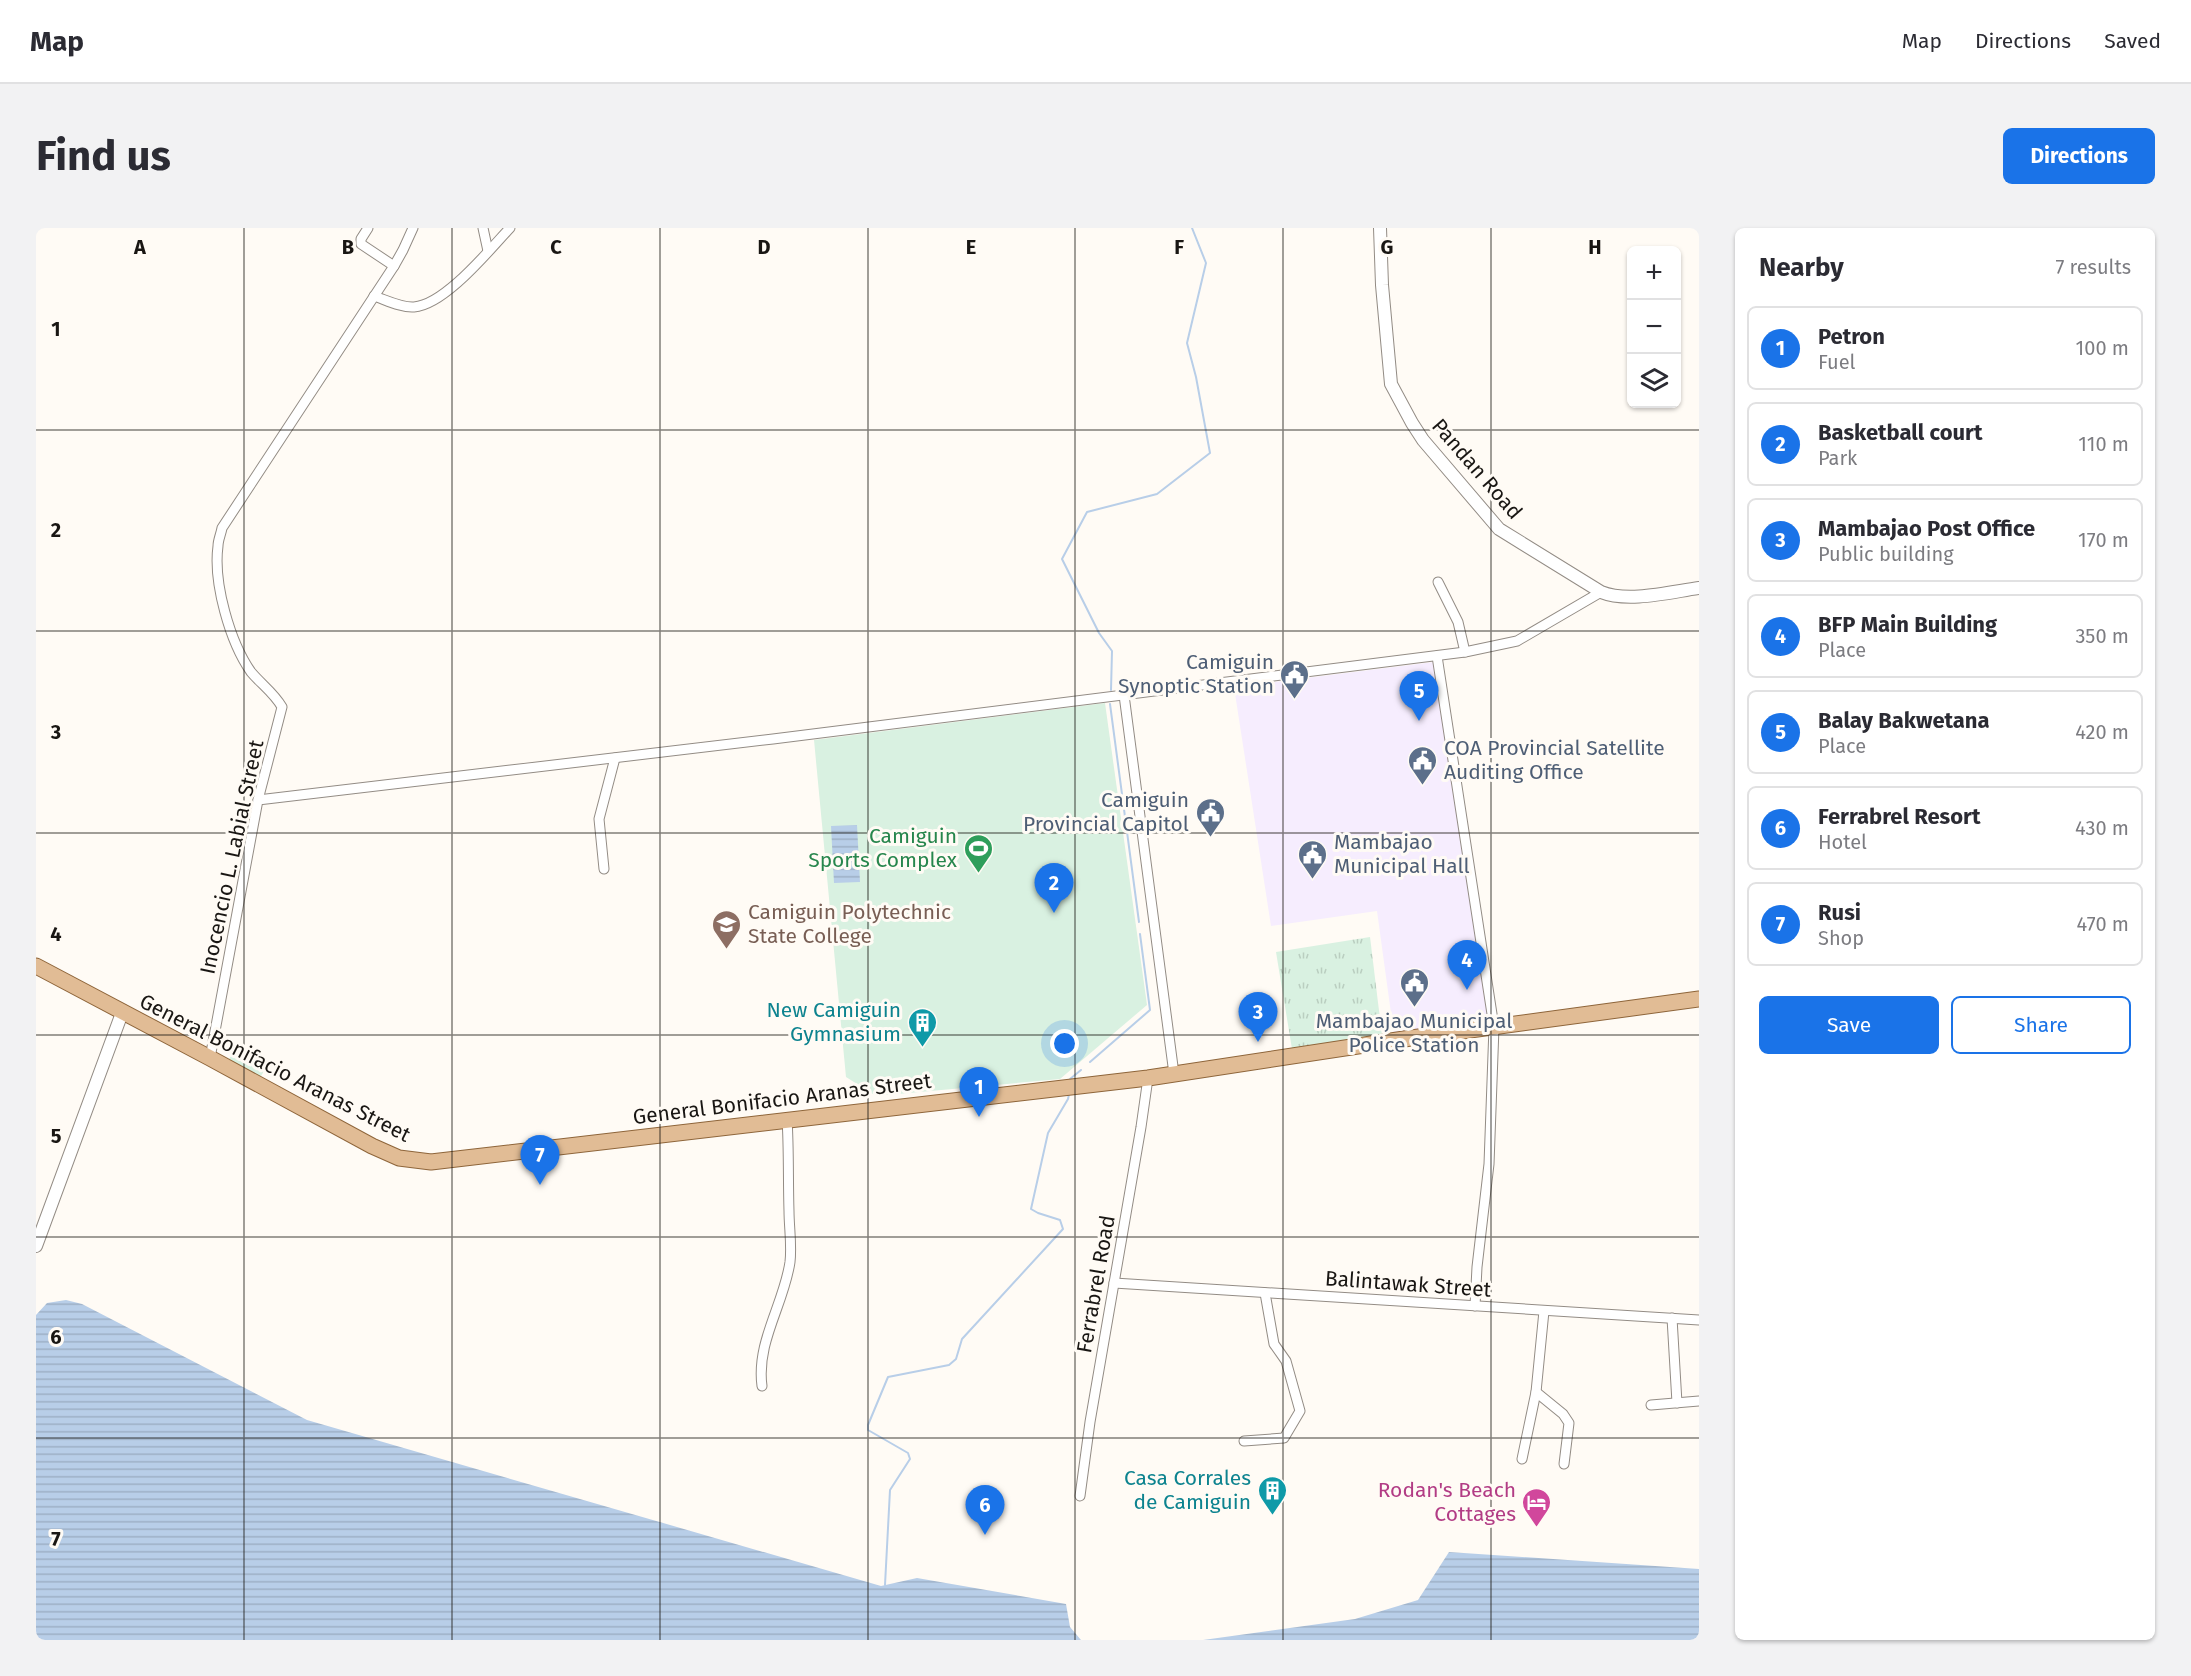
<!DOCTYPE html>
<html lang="en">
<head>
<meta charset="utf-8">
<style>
	:root { --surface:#fff; --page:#f2f2f3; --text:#2b2b33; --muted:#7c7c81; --line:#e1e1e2; --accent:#1a73e8 }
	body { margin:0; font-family:"Fira Sans",sans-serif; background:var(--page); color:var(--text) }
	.controls { position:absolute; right:18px; top:18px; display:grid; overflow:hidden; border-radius:9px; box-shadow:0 2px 4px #0004 }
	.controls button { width:54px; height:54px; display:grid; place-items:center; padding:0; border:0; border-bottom:2px solid var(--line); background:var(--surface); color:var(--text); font:30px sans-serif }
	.you { position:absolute; left:1029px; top:816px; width:21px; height:21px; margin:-15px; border:4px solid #fff; border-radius:50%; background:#1a73e8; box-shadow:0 0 0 9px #1a73e833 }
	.badge { display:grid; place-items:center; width:39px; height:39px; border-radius:50%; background:var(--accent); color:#fff; font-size:20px; font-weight:700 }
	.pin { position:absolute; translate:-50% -50px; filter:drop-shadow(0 2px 3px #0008) }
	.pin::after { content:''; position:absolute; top:32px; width:21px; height:18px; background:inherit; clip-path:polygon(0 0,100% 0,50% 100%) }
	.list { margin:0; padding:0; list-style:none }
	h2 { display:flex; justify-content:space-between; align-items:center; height:78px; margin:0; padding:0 24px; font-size:26px }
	h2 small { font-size:20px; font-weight:400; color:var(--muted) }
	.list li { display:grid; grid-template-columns:39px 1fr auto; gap:18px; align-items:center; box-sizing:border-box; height:84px; margin:0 12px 12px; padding:0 12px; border:2px solid var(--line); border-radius:9px }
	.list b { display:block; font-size:22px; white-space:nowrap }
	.list p { margin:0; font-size:20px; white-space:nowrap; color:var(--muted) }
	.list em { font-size:20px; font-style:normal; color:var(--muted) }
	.actions { display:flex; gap:12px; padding:18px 24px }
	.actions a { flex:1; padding:14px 0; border:2px solid var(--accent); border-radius:9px; text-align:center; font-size:21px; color:var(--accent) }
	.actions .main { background:var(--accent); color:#fff }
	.icon { flex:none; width:33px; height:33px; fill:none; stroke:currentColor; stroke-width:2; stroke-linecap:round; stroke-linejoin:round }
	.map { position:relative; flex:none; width:1663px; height:1412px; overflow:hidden; border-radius:9px }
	header { display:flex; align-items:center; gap:36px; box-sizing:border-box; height:84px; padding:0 30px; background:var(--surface); border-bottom:2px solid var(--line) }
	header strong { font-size:28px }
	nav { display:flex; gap:33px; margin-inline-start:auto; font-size:21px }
	.intro { display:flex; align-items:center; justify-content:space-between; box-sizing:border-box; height:144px; padding:0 36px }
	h1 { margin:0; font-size:42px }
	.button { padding:15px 27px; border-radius:9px; background:var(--accent); color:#fff; font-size:21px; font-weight:700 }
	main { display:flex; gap:36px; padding:0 36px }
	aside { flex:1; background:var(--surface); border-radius:9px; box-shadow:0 2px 4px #0004 }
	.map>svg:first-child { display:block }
	.commercial { fill:#f6edfe }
	.grass { fill:url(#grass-tufts) }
	.pitch { fill:#d9f1e1 }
	.water { fill:url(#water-rules) }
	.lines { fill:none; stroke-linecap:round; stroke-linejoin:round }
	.stream { stroke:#b8cee8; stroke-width:2 }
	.minor-casing { stroke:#938c85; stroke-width:11 }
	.tertiary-casing { stroke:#938c85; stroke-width:14 }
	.primary-casing { stroke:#8e653a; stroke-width:17 }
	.minor { stroke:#fff; stroke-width:9 }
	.tertiary { stroke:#fff; stroke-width:12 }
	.primary { stroke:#e1bc95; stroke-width:15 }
	.grid { fill:none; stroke:#191613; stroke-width:1.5; stroke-opacity:0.55 }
	.labels { text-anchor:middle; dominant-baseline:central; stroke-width:6; stroke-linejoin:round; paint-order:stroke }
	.street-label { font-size:21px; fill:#191613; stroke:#fffbf5 }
	.service-label { font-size:21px; fill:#4e5e75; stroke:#fffbf5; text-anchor:end }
	.leisure-label { font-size:21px; fill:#27864d; stroke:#fffbf5; text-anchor:end }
	.education-label { font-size:21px; fill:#785e54; stroke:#fffbf5; text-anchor:start }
	.culture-label { font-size:21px; fill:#0d838f; stroke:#fffbf5; text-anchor:end }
	.hotel-label { font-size:21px; fill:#b23c85; stroke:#fffbf5; text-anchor:end }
	.grid-label { font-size:20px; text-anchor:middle; font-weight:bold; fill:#191613; stroke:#fffbf5; stroke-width:6; stroke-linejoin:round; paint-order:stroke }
</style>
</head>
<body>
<header>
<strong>Map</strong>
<nav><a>Map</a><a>Directions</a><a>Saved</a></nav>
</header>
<div class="intro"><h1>Find us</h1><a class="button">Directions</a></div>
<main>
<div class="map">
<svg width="1663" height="1412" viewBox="0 0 1663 1412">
	<defs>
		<pattern id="grass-tufts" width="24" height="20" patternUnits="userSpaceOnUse" patternTransform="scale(1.5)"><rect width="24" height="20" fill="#d9f1e1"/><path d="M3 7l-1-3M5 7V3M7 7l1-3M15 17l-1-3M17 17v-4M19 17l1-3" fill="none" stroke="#bacec0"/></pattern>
		<pattern id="water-rules" width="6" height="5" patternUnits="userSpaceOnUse" patternTransform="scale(1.5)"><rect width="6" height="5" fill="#b8cee8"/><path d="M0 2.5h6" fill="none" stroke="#9eb0c6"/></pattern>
	</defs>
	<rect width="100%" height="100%" fill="#fffbf5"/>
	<polygon class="commercial" points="1398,434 1453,794 1358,807 1341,683 1235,698 1198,459"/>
	<polygon class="grass" points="1334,709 1346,807 1256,821 1240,724"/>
	<g class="pitch">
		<polygon points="1069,475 1111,777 1024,851 840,868 810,849 778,512"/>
		<polygon points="203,816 233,834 224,850 193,831"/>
	</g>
	<g class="water">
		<polygon points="821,597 824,654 798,655 795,598"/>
		<polygon points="30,1072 46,1076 271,1192 845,1358 881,1350 1030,1376 1034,1399 1045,1412 0,1412 0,1087 11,1075"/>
		<polygon points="1413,1324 1663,1341 1663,1412 1167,1412 1319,1391 1382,1372"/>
	</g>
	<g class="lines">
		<g class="stream">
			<polyline points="1075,462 1076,423 1063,405 1026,331 1051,284 1121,266 1174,225 1160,149 1151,115 1170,35 1156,0"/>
			<polyline points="1074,476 1103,694"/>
			<polyline points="1054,834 1114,782 1104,706"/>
			<polyline points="1034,855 1034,851 1045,842"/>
			<polyline points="849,1357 854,1262 874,1231 872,1225 832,1202 832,1197 852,1149 913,1137 920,1131 926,1111 1027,1001 1024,992 1002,985 995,981 1012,905 1032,871 1033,866"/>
		</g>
		<defs>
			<g id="minor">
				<polyline points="332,0 325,11 325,16 358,38"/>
				<polyline points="447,0 452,23"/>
				<path d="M338 68C350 72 366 80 378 79 409 77 454 21 474 0"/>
				<polyline points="1402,354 1422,394 1429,424"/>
				<polyline points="1401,428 1458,799 1453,936 1441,1039 1439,1078"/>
				<polyline points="1088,467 1138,846"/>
				<polyline points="222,572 737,511 1429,424 1481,413 1565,364"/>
				<polyline points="568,641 563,591 579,530"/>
				<path d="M174 830 222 572 246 479C238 465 225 456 215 444 194 414 177 355 182 318 182 312 185 306 186 300L358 38 367 22 377 0"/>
				<polyline points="1078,1055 1663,1092"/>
				<polyline points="1636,1090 1641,1175"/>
				<path d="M726 1158C720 1114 748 1076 754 1034 756 1017 753 999 753 983 752 953 753 922 751 891"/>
				<polyline points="1500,1164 1527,1186 1533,1195 1528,1236"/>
				<polyline points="1615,1177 1663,1173"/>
				<polyline points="1208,1213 1248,1210 1264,1183 1250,1133 1238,1116 1229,1065"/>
				<polyline points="1486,1231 1500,1164 1508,1083"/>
				<polyline points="1044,1268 1054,1194 1105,899 1112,850"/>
			</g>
			<g id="tertiary">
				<path d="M1344 0 1346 57 1355 156 1376 195 1387 212 1463 301 1565 364C1592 375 1634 364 1663 360"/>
				<polyline points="0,1018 86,785"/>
			</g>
			<polyline id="primary" points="0,738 174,830 336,918 363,930 395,934 1112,850 1368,811 1663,771"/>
		</defs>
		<use href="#minor" class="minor-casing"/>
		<use href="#tertiary" class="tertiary-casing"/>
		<use href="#primary" class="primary-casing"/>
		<use href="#minor" class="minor"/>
		<use href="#tertiary" class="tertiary"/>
		<use href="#primary" class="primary"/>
	</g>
	<path class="grid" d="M208 0V1412M416 0V1412M624 0V1412M832 0V1412M1039 0V1412M1247 0V1412M1455 0V1412M0 202H1663M0 403H1663M0 605H1663M0 807H1663M0 1009H1663M0 1210H1663"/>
	<defs>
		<symbol id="civic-pin" viewBox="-11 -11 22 30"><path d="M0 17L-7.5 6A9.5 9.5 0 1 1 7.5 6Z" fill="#5c6f8a" stroke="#fffbf5"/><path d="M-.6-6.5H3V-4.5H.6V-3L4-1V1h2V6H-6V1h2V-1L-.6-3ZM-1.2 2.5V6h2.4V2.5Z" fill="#fff"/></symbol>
		<symbol id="stadium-pin" viewBox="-11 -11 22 30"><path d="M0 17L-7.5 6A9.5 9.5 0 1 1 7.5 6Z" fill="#2e9e5b" stroke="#fffbf5"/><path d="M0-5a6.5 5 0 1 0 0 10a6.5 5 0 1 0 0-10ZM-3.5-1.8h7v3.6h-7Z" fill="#fff"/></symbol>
		<symbol id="university-pin" viewBox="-11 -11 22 30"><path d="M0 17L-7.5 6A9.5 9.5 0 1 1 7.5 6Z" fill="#8d6e63" stroke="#fffbf5"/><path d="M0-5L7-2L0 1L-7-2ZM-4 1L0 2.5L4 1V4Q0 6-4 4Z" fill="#fff"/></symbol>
		<symbol id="building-pin" viewBox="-11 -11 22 30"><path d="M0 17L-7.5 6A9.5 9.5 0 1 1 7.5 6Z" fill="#0f9aa8" stroke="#fffbf5"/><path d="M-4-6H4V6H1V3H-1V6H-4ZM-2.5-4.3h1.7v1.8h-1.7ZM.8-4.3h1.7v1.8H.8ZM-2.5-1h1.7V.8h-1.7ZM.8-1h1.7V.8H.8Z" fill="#fff"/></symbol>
		<symbol id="hotel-pin" viewBox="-11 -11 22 30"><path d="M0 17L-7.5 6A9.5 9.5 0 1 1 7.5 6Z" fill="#d1479c" stroke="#fffbf5"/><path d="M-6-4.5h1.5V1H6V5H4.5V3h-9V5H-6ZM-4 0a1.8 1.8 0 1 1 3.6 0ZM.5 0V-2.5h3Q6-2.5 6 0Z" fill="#fff"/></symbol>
	</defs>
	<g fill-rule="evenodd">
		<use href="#civic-pin" x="1242" y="430" width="33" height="45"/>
		<use href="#civic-pin" x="1370" y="516" width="33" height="45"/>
		<use href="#civic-pin" x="1158" y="568" width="33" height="45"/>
		<use href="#stadium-pin" x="926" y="604" width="33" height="45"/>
		<use href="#civic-pin" x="1260" y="610" width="33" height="45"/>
		<use href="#university-pin" x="674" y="680" width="33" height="45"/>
		<use href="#civic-pin" x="1362" y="738" width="33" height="45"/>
		<use href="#building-pin" x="870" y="778" width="33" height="45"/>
		<use href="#building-pin" x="1220" y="1246" width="33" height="45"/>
		<use href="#hotel-pin" x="1484" y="1258" width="33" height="45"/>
	</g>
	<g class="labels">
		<g class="street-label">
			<text transform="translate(1441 241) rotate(49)">Pandan Road</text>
			<text transform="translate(196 629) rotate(-78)">Inocencio L. Labial Street</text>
			<text transform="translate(239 840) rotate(27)">General Bonifacio Aranas Street</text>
			<text transform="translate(746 871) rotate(-7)">General Bonifacio Aranas Street</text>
			<text transform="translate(1060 1056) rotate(-80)">Ferrabrel Road</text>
			<text transform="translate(1372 1056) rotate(4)">Balintawak Street</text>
		</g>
		<g class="service-label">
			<text x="1238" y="434">Camiguin<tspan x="1238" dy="24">Synoptic Station</tspan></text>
			<text x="1408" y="520" text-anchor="start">COA Provincial Satellite<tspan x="1408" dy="24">Auditing Office</tspan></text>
			<text x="1153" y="572">Camiguin<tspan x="1153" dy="24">Provincial Capitol</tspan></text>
			<text x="1298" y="614" text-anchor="start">Mambajao<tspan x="1298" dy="24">Municipal Hall</tspan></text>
			<text x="1378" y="793" text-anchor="middle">Mambajao Municipal<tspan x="1378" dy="24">Police Station</tspan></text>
		</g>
		<g class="leisure-label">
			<text x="921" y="608">Camiguin<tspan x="921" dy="24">Sports Complex</tspan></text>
		</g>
		<g class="education-label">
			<text x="712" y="684">Camiguin Polytechnic<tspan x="712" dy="24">State College</tspan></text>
		</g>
		<g class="culture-label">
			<text x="865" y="782">New Camiguin<tspan x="865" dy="24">Gymnasium</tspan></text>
			<text x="1215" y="1250">Casa Corrales<tspan x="1215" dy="24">de Camiguin</tspan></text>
		</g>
		<g class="hotel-label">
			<text x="1480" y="1262">Rodan's Beach<tspan x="1480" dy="24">Cottages</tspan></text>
		</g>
	</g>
	<g class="grid-label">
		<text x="104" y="26">A</text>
		<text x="312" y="26">B</text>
		<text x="520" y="26">C</text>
		<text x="728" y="26">D</text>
		<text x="935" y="26">E</text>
		<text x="1143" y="26">F</text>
		<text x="1351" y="26">G</text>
		<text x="1559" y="26">H</text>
		<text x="20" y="108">1</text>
		<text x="20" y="309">2</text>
		<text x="20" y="511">3</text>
		<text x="20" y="713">4</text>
		<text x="20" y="915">5</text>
		<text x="20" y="1116">6</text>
		<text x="20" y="1318">7</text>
	</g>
</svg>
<div class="controls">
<button>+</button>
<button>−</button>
<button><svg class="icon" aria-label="layers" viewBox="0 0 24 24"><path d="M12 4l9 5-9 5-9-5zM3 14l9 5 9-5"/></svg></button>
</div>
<div class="you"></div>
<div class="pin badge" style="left:943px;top:889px">1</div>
<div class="pin badge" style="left:1018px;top:685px">2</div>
<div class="pin badge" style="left:1222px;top:814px">3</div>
<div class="pin badge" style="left:1431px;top:762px">4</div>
<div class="pin badge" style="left:1383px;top:493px">5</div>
<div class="pin badge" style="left:949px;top:1307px">6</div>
<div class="pin badge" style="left:504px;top:957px">7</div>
</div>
<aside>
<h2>Nearby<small>7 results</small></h2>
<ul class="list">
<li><span class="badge">1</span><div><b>Petron</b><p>Fuel</p></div><em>100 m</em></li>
<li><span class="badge">2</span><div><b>Basketball court</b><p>Park</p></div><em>110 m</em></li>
<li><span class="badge">3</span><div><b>Mambajao Post Office</b><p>Public building</p></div><em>170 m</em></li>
<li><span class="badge">4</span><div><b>BFP Main Building</b><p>Place</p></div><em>350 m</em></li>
<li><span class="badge">5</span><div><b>Balay Bakwetana</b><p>Place</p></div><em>420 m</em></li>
<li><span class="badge">6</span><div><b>Ferrabrel Resort</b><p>Hotel</p></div><em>430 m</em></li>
<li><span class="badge">7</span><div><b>Rusi</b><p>Shop</p></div><em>470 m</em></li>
</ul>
<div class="actions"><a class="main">Save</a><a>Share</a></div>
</aside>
</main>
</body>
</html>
